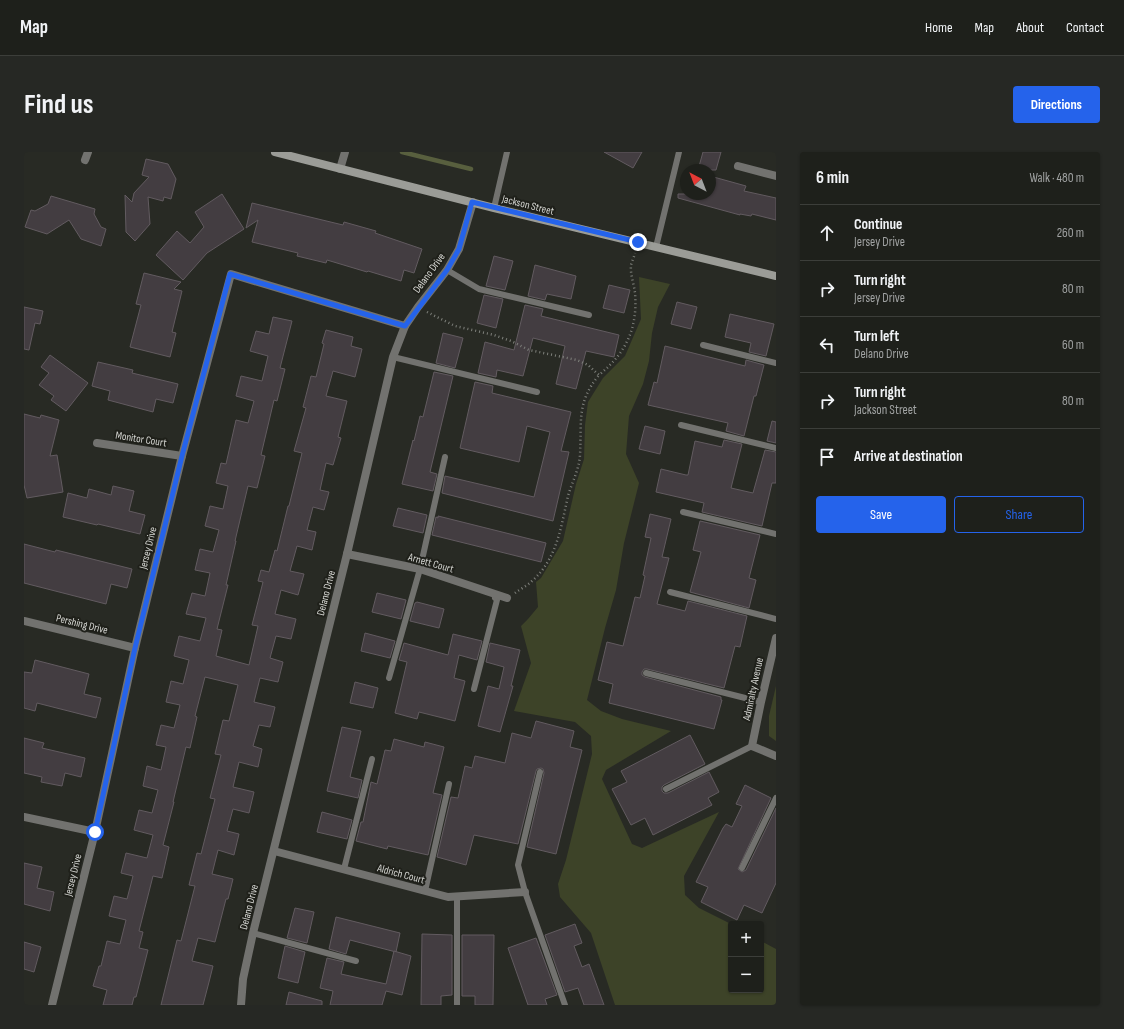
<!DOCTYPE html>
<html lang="en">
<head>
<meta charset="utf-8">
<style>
	:root { --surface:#1e201b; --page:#262824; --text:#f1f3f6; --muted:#a1a3a3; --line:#3c3e3a; --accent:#2563eb }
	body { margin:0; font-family:"Sofia Sans Condensed",sans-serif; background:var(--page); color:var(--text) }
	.controls { position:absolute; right:12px; bottom:12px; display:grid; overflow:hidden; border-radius:4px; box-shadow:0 1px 3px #0004 }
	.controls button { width:36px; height:36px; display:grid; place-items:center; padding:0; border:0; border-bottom:1px solid var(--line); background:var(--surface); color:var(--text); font:20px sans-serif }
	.compass { position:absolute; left:656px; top:12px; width:36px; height:36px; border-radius:50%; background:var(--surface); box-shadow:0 1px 3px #0004; rotate:318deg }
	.stop { position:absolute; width:12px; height:12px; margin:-9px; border:3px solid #2563eb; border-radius:50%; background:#fff }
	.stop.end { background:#2563eb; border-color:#fff; box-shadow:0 1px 4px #0008 }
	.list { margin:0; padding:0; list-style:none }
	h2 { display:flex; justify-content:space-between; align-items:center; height:52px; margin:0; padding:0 16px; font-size:17px }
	h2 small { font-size:13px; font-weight:400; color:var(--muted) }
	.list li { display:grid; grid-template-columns:26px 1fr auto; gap:12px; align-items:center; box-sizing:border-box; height:56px; padding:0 16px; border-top:1px solid var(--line) }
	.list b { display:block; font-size:15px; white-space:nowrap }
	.list p { margin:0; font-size:13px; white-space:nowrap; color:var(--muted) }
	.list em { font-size:13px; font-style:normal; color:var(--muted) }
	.actions { display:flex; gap:8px; padding:12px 16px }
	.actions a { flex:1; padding:9px 0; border:1px solid var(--accent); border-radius:4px; text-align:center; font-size:14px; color:var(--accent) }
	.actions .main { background:var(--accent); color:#fff }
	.icon { flex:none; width:22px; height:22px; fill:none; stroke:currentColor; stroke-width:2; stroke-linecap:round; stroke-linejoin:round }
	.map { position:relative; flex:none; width:752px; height:853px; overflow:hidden; border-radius:4px }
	header { display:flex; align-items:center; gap:24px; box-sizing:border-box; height:56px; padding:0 20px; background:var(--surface); border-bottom:1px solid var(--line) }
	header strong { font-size:19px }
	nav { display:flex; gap:22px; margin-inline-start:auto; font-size:14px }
	.intro { display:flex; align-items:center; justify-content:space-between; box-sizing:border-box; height:96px; padding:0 24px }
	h1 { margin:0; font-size:28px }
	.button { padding:10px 18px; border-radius:4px; background:var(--accent); color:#fff; font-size:14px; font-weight:700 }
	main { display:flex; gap:24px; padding:0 24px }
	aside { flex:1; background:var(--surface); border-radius:4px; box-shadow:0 1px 3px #0004 }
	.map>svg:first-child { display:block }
	.green { fill:#3d4328 }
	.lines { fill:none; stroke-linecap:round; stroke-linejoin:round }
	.stream { stroke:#585f3e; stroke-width:4.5 }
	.building { fill:#433d41; stroke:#625b60 }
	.path { stroke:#7f817c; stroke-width:2.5; stroke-dasharray:1 3; stroke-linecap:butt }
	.lane { stroke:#72726f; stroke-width:6 }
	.street { stroke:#72726f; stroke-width:8 }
	.secondary { stroke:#9b9c97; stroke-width:8 }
	.route { stroke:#2563eb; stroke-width:5 }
	.labels { text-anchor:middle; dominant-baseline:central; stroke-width:4; stroke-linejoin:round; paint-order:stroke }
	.street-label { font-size:11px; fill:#d4d5d1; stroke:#1f201a }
</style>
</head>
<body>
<header>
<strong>Map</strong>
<nav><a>Home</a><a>Map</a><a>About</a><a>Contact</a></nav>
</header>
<div class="intro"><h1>Find us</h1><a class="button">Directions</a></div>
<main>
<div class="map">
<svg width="752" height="853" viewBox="0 0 752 853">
	<rect width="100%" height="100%" fill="#282a24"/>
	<g class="green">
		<polygon points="615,125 646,132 634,155 628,181 625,209 619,232 605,264 602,302 615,331 600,391 592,438 581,476 563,548 577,559 598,567 647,579 582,618 578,627 608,692 618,696 695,660 660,724 661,743 675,756 707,772 707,838 737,838 737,789 752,797 752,853 591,853 567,781 536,745 534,732 542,708 568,602 567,584 551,570 490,559 507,511 497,474 504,467 514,455 512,430 517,426 539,389 552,332 560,307 561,273 564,250 579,226 601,204 617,167"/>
		<polygon points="752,534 752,589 745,584 745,564"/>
	</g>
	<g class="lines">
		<polyline class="stream" points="378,0 447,17"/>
	</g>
	<g class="building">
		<polygon points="580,0 618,0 609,16"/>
		<polygon points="679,0 697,0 692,18 674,18"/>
		<polygon points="122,7 144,12 152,27 147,47 140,45 139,49 124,45 126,72 111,89 102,80 101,43 108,50 110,41 125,25 118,23"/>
		<polygon points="686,24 722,34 720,39 752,46 752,68 728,62 727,64 716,62 716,63 654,46 654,42 686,42"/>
		<polygon points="198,42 220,77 183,101 159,128 132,103 153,79 166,91 180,75 171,60"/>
		<polygon points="27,44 71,57 70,62 77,75 82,77 77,94 57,87 45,68 23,82 1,75 7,58 11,59 24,52"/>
		<polygon points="228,51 319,73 320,70 352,79 351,81 398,97 390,121 380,118 377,129 344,119 343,120 303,108 302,111 273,104 274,101 228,90 234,68 222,76"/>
		<polygon points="470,104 489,109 481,138 462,134"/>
		<polygon points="511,113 552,124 547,147 523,142 521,148 504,144"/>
		<polygon points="120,121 157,130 150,137 158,139 148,180 152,181 146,205 106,195 117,153 112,152"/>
		<polygon points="585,133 606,138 600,161 579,156"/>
		<polygon points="460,143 479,147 472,176 453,171"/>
		<polygon points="653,150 673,155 667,177 647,172"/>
		<polygon points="501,153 519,157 517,164 595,183 590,205 562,199 552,237 532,232 541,194 509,186 499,224 473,218 472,225 454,221 461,190 490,198"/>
		<polygon points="0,155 19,159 16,172 11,171 5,198 0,197"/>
		<polygon points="706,162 750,172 742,204 725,200 727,191 701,185"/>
		<polygon points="249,165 268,169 256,216 261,217 253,249 250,248 237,303 241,304 233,336 224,334 211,389 212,389 202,433 204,433 193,477 198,478 192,504 225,513 234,474 228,473 239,430 234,429 237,418 245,420 251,398 253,399 264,354 265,354 278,301 270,299 282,256 279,255 287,224 292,225 300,192 298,191 302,178 329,185 327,194 338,197 331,225 309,219 302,244 323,249 314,285 317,286 309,313 302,311 296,338 305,340 300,358 289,355 283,378 292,380 288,398 273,394 266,419 280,422 274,443 257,438 251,462 272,467 267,487 252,484 246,506 259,510 254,530 236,526 230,550 251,555 246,575 235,573 229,594 238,597 234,615 215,610 209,635 230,640 225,661 209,657 203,679 215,682 210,703 194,698 188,722 209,727 204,747 202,747 191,790 174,786 168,809 189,814 185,830 179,853 137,853 153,788 157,789 171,734 165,733 173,701 177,702 191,647 186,646 197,603 191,602 199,568 205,569 214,533 181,525 171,564 173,565 166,596 162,595 149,650 150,650 139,693 145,695 138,726 129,724 115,779 119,780 115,796 124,798 112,845 110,845 108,853 79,853 83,838 69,834 75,814 77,814 83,789 96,792 102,768 85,764 90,744 103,747 109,724 97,721 102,701 123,706 129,683 110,678 115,658 128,661 134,638 119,634 123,614 137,618 142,595 132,593 137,573 150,576 156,553 142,550 147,529 159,532 165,508 150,504 155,484 176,489 182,466 162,462 168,441 181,444 186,421 171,418 176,397 189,400 195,378 181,374 186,354 199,357 204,334 192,331 197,311 202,312 212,268 224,271 230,249 212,244 217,224 238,229 244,204 226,199 232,179 245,182"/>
		<polygon points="419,181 439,186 431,216 412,211"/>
		<polygon points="641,194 721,214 722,208 740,213 732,244 730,244 720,284 702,279 704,271 624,253 630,230 633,231"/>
		<polygon points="26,203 64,231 42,259 27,248 30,244 15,233 25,221 17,215"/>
		<polygon points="74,210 109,218 108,221 154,232 149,251 132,247 129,260 84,248 86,239 68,234"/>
		<polygon points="410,220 429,224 406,320 413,322 409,339 378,332 389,288 390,289 396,264 399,265"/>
		<polygon points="451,230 469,234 468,241 547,260 537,299 545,300 529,369 418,341 421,324 510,345 526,280 503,274 495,310 436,296"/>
		<polygon points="0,262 16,266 17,263 35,268 26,304 33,303 39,340 3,346 0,333"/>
		<polygon points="748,269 752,270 752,291 743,289"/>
		<polygon points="621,274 641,279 636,302 615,297"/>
		<polygon points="700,288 718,292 707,336 729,341 741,298 752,300 752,331 748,331 738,374 678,360 680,351 632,340 637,317 662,323 664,323 671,289 698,295"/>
		<polygon points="89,334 110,339 105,359 121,363 116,382 74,372 73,373 39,365 44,341 63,346 65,337 87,343"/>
		<polygon points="374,356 403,363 399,381 369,374"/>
		<polygon points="626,362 647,367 638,405 645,406 633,452 661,459 664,449 723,464 716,495 711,494 700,536 623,517 620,517 618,520 618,523 621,525 697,545 697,548 698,548 690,577 585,551 589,532 574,528 583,490 599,494 611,445 616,446 621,424 619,423 627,386 621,385"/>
		<polygon points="414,364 522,391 517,410 408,383 412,365 414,366"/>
		<polygon points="676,369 736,383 725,426 732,428 725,456 666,440 677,400 669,398"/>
		<polygon points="0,392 31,400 32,398 108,417 103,436 87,432 82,452 0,431"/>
		<polygon points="353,441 382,448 377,467 348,460"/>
		<polygon points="393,450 420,457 415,476 386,469 391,451"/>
		<polygon points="341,481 371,489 366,506 337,499"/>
		<polygon points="429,482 458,489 453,508 435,503 430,526 441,529 431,569 395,560 393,567 371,561 383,510 375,508 380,491 424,503"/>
		<polygon points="466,491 496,498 487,534 489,534 476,580 454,574 464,534 475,537 480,515 462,510"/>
		<polygon points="11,508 65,522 60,542 77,546 72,566 13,551 11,559 0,556 0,520 8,521"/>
		<polygon points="331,530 354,536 349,556 326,551"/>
		<polygon points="512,569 550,579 546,595 558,598 532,702 503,695 520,621 519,617 517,616 513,617 512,619 494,692 450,683 442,713 413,705 427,645 434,646 441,614 448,616 451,604 481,611 488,581 507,586"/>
		<polygon points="318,575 337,579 326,625 338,628 334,646 303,639"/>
		<polygon points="666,583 681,612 640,633 638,635 638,639 640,641 644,641 685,620 695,640 684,646 688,653 629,683 621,666 607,673 588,637 603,630 597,619"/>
		<polygon points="0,586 20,591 18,596 61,606 57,625 41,621 38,634 17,630 18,625 0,621"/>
		<polygon points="370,587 400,595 401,590 420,595 409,641 418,643 404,703 364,694 363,697 332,689 337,670 339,670 347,630 353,632 361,598 367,599"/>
		<polygon points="721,633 747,646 714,717 718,720 722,718 752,656 752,731 738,761 720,753 713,768 677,750 684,735 672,730 699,676 702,672 708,675 718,654 712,652"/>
		<polygon points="298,660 328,668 323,687 293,680"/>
		<polygon points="0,711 18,715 13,736 30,740 26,759 0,752"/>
		<polygon points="271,756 290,760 283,791 263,786"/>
		<polygon points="312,765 376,781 372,800 326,788 322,802 305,797"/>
		<polygon points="551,772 558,791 550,794 558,815 565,812 580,853 560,853 554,836 541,840 521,783"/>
		<polygon points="398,782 428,783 428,843 417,844 417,853 397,853"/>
		<polygon points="438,783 470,783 469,853 451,853 451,844 438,844"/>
		<polygon points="512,786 533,843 521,847 523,853 504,853 484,796"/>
		<polygon points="0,790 17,795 10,820 0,817"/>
		<polygon points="261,794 281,800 274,831 254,826"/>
		<polygon points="370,799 387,804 378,843 362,839 358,853 306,853 309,839 296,836 303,806 320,810 317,822 362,832"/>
		<polygon points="265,840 298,849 298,853 262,853"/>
	</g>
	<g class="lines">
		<g class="path">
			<path d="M403 160 431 174 470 183 487 189 505 198 553 208 564 213 575 223C602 201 614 176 611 141 610 132 606 122 607 113 608 109 610 105 611 101"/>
			<path d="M491 441C496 437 503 434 508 429 533 407 537 375 544 344 548 330 555 318 556 303 558 270 552 251 575 223"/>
		</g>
		<g class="lane">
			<polyline points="470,56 483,0"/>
			<polyline points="632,95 655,0"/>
			<polyline points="423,118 455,137 565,163"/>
			<polyline points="679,193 752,211"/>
			<polyline points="369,205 513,240"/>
			<polyline points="657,273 752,296"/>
			<polyline points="659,360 752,382"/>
			<polyline points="646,440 752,467"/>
			<polyline points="622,521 737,550"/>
			<polyline points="365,526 396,417 421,305"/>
			<polyline points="450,537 474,444 471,446"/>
			<polyline points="516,620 494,713 501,740 541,853"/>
			<polyline points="642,637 728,594"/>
			<polyline points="718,716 752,646"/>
			<polyline points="320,717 348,607"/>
			<polyline points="401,739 425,632"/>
			<polyline points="433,745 433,853"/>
			<polyline points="229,781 332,809"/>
		</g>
		<g class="street">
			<polyline points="61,8 64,0"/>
			<polyline points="714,14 752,24"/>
			<polyline points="316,17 321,0"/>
			<polyline points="73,291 158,304"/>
			<polyline points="323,402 396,417 483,446"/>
			<polyline points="0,469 111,496"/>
			<polyline points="752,486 737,550 728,594 752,604"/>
			<polyline points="0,665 71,680"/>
			<polyline points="250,699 424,745 501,740"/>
			<polyline points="28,853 71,680 111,496 158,304 207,122 381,174"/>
			<polyline points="217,853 219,827 229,781 323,402 369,205 381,174 394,155 423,118 435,97 449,50"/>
		</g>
		<polyline class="secondary" points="251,0 470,56 752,124"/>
	</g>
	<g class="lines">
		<polyline class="route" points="71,680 111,496 158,304 206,122 381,174 423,118 435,97 448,50 614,90"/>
	</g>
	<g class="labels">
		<g class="street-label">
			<text transform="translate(504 53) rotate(14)">Jackson Street</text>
			<text transform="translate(405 121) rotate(-54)">Delano Drive</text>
			<text transform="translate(117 287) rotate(9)">Monitor Court</text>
			<text transform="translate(124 396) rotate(-76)">Jersey Drive</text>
			<text transform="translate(407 411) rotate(16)">Arnett Court</text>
			<text transform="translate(302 441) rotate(-76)">Delano Drive</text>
			<text transform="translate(58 472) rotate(14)">Pershing Drive</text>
			<text transform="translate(729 537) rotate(-78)">Admiralty Avenue</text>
			<text transform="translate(377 722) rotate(15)">Aldrich Court</text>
			<text transform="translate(49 723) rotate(-76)">Jersey Drive</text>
			<text transform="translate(225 755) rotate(-76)">Delano Drive</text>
		</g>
	</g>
</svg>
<div class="controls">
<button>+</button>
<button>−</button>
</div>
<svg class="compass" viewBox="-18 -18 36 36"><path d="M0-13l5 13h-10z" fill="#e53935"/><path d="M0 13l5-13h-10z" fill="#a1a3a3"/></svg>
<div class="stop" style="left:71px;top:680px"></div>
<div class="stop end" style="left:614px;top:90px"></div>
</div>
<aside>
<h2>6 min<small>Walk · 480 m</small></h2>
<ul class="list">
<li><svg class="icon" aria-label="ahead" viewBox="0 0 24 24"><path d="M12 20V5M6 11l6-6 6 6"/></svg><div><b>Continue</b><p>Jersey Drive</p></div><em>260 m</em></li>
<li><svg class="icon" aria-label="right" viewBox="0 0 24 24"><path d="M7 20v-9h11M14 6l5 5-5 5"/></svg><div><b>Turn right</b><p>Jersey Drive</p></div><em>80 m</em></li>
<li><svg class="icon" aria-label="left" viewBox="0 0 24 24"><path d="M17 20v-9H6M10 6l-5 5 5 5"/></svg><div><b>Turn left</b><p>Delano Drive</p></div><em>60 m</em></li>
<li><svg class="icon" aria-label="right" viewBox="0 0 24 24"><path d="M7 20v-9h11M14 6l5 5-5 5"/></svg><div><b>Turn right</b><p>Jackson Street</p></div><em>80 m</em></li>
<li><svg class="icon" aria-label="arrive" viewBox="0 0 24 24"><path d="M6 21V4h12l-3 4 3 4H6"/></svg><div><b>Arrive at destination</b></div></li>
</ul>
<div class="actions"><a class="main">Save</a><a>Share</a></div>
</aside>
</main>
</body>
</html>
